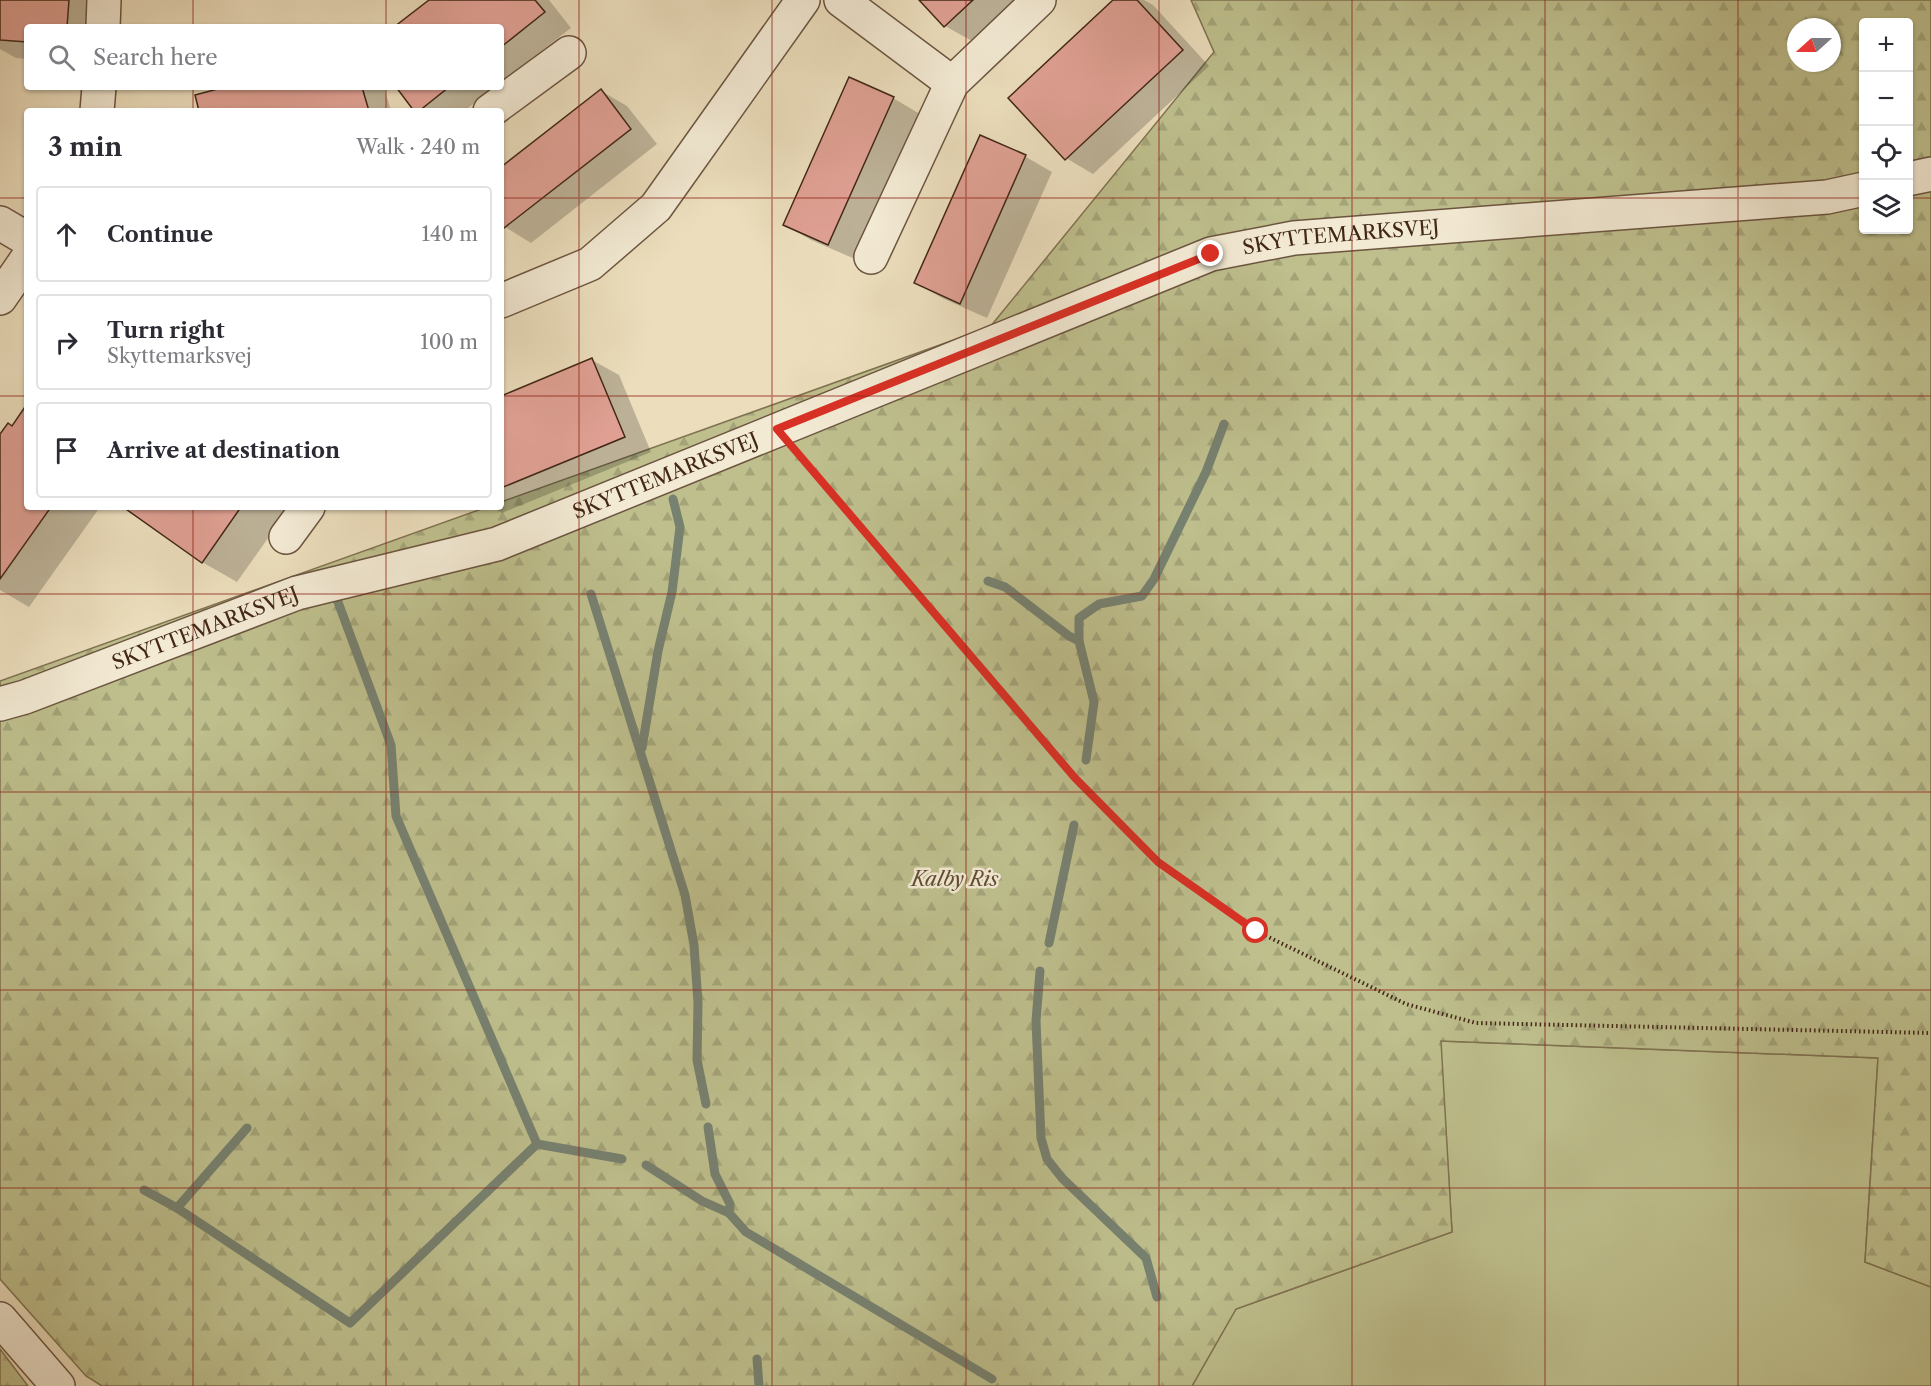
<!DOCTYPE html>
<html lang="en">
<head>
<meta charset="utf-8">
<style>
	:root { --surface:#fff; --page:#f7f7f7; --text:#2b2b33; --muted:#7c7c81; --line:#e1e1e2 }
	body { margin:0; font-family:"Libre Caslon Text",serif; background:var(--page); color:var(--text) }
	.controls { position:absolute; right:18px; top:18px; display:grid; overflow:hidden; border-radius:6px; box-shadow:0 2px 4px #0004 }
	.controls button { width:54px; height:54px; display:grid; place-items:center; padding:0; border:0; border-bottom:2px solid var(--line); background:var(--surface); color:var(--text); font:30px sans-serif }
	.compass { position:absolute; left:1787px; top:18px; width:54px; height:54px; border-radius:50%; background:var(--surface); box-shadow:0 2px 4px #0004; rotate:249deg }
	.stop { position:absolute; width:18px; height:18px; margin:-14px; border:4px solid #d93025; border-radius:50%; background:#fff }
	.stop.end { background:#d93025; border-color:#fff; box-shadow:0 2px 6px #0008 }
	.list { margin:0; padding:0; list-style:none }
	h2 { display:flex; justify-content:space-between; align-items:center; height:78px; margin:0; padding:0 24px; font-size:26px }
	h2 small { font-size:20px; font-weight:400; color:var(--muted) }
	.list li { display:grid; grid-template-columns:39px 1fr auto; gap:18px; align-items:center; box-sizing:border-box; height:96px; margin:0 12px 12px; padding:0 12px; border:2px solid var(--line); border-radius:6px }
	.list b { display:block; font-size:22px; white-space:nowrap }
	.list p { margin:0; font-size:20px; white-space:nowrap; color:var(--muted) }
	.list em { font-size:20px; font-style:normal; color:var(--muted) }
	.icon { flex:none; width:33px; height:33px; fill:none; stroke:currentColor; stroke-width:2; stroke-linecap:round; stroke-linejoin:round }
	.map { position:relative; flex:none; width:1931px; height:1386px; overflow:hidden }
	.search { position:absolute; background:var(--surface); box-shadow:0 2px 4px #0004; left:24px; top:24px; width:480px; height:66px; display:flex; align-items:center; gap:15px; box-sizing:border-box; padding:0 21px; border-radius:6px; color:var(--muted); font-size:22px }
	.panel { position:absolute; background:var(--surface); box-shadow:0 2px 4px #0004; left:24px; top:108px; width:480px; height:402px; border-radius:6px }
	.map>svg:first-child { display:block }
	.green { fill:#bebf8d; stroke:#807352; stroke-width:1.5 }
	.forest { fill:url(#forest-firs); stroke:#807352; stroke-width:1.5; fill-rule:evenodd }
	.shadow { fill:#0003 }
	.lines { fill:none; stroke-linecap:round; stroke-linejoin:round }
	.stream { stroke:#778170; stroke-width:9 }
	.building { fill:#dfa093; stroke:#422717; stroke-width:1.5 }
	.minor-casing { stroke:#6c5540; stroke-width:36 }
	.path { stroke:#422717; stroke-width:4; stroke-dasharray:1.5 3; stroke-linecap:butt }
	.minor { stroke:#f3ead4; stroke-width:33 }
	.route { stroke:#d93025; stroke-width:8 }
	.grid { fill:none; stroke:#8f2418; stroke-width:1.5; stroke-opacity:0.55 }
	.labels { text-anchor:middle; dominant-baseline:central; stroke-width:5; stroke-linejoin:round; paint-order:stroke }
	.street-label { font-size:20px; fill:#422717; stroke:#f3ead4 }
	.park-label { font-size:20px; font-style:italic; fill:#614d34; stroke:#f3ead4 }
</style>
</head>
<body>
<div class="map">
<svg width="1931" height="1386" viewBox="0 0 1931 1386">
	<defs>
		<pattern id="forest-firs" width="22" height="20" patternUnits="userSpaceOnUse" patternTransform="scale(1.5)"><rect width="22" height="20" fill="#bebf8d"/><path d="M5 1l3.5 6h-7zM16 11l3.5 6h-7z" fill="#a4a479"/></pattern>
	</defs>
	<rect width="100%" height="100%" fill="#ecdebd"/>
	<filter id="stains"><feTurbulence type="fractalNoise" baseFrequency=".00333" numOctaves="4"/><feColorMatrix values="0 0 0 0 .2 0 0 0 0 .09 0 0 0 0 .02 0 0 0 .5 -.17"/></filter>
	<radialGradient id="worn" r=".72"><stop offset=".6" stop-color="#630" stop-opacity="0"/><stop offset="1" stop-color="#630" stop-opacity=".3"/></radialGradient>
	<polygon class="green" points="1440,1041 1878,1058 1865,1262 1931,1287 1931,1386 1192,1386 1236,1309 1452,1232"/>
	<g class="forest">
		<path d="M1191 0H1931V1287L1865 1262 1878 1058 1441 1041 1452 1232 1236 1309 1192 1386H102L86 1376 0 1279V681L487 507H501V502L990 327 1214 52ZM1864 22H1908V230H1864ZM1796 27H1832V63H1796Z"/>
		<polygon points="0,1349 28,1386 0,1386"/>
	</g>
	<g class="shadow">
		<polygon points="0,0 105,0 103,27 27,27 27,59 16,58 0,49"/>
		<polygon points="431,0 549,0 571,28 501,82 501,27 396,27"/>
		<polygon points="921,0 1016,0 972,41 945,26"/>
		<polygon points="1115,0 1144,0 1153,5 1209,66 1093,174 1066,158"/>
		<polygon points="230,87 384,87 391,111 201,111"/>
		<polygon points="398,87 495,87 464,111 416,111"/>
		<polygon points="601,91 627,106 657,144 531,243 505,227 501,223 501,169"/>
		<polygon points="893,98 920,114 855,259 811,240 785,225"/>
		<polygon points="980,137 1026,157 1052,172 987,318 942,298 916,283"/>
		<polygon points="592,360 619,375 651,452 502,513 491,507 501,507 501,397"/>
		<polygon points="27,407 27,507 100,507 29,607 0,590 0,436 13,427"/>
		<polygon points="125,507 290,507 237,582 202,562"/>
	</g>
	<g class="lines">
		<g class="stream">
			<polyline points="988,581 1005,587 1069,636 1079,641"/>
			<polyline points="591,594 685,895 694,945 698,1003 697,1060 706,1104"/>
			<polyline points="338,602 391,745 396,816 537,1144 622,1159"/>
			<polyline points="642,748 658,651 672,592 680,527 673,499"/>
			<polyline points="1086,760 1094,702 1079,641 1079,618 1099,604 1142,596 1154,579 1206,472 1224,424"/>
			<polyline points="1049,943 1074,825"/>
			<polyline points="1040,971 1036,1021 1041,1138 1047,1159 1062,1178 1146,1258 1157,1297"/>
			<polyline points="708,1127 715,1174 730,1204 729,1213"/>
			<polyline points="646,1165 702,1201 729,1213 746,1232 992,1379"/>
			<polyline points="144,1190 177,1208 350,1323 537,1144"/>
			<polyline points="177,1208 247,1128"/>
			<polyline points="757,1359 759,1386"/>
		</g>
	</g>
	<g class="building">
		<polygon points="0,0 69,0 67,27 27,27 27,42 0,40"/>
		<polygon points="429,0 535,0 545,12 501,47 501,27 394,27"/>
		<polygon points="919,0 973,0 944,27"/>
		<polygon points="1113,0 1137,0 1183,50 1065,160 1008,98"/>
		<polygon points="849,77 894,97 828,245 783,225"/>
		<polygon points="225,87 362,87 369,111 199,111 195,95"/>
		<polygon points="396,87 449,87 419,111 414,111"/>
		<polygon points="601,89 631,129 504,228 501,225 501,167"/>
		<polygon points="980,135 1026,155 960,304 914,283"/>
		<polygon points="592,358 625,437 501,488 501,396"/>
		<polygon points="27,404 27,507 51,507 0,579 0,434 8,423 12,426"/>
		<polygon points="123,507 241,507 202,563"/>
	</g>
	<g class="lines">
		<defs>
			<g id="minor">
				<polyline points="841,0 952,83"/>
				<polyline points="103,27 104,0"/>
				<polyline points="97,111 99,87"/>
				<polyline points="490,111 569,53"/>
				<polyline points="1908,179 1931,174"/>
				<polyline points="0,223 27,239"/>
				<polyline points="871,257 952,83 1039,0"/>
				<polyline points="0,298 27,259"/>
				<polyline points="501,301 590,264 656,207 803,0"/>
				<polyline points="286,537 308,507"/>
				<path id="s1" d="M0 704 25 697 297 593 497 544 1211 254 1294 238 1827 197 1864 189"/>
				<polyline points="0,1319 58,1386"/>
			</g>
		</defs>
		<use href="#minor" class="minor-casing"/>
		<polyline class="path" points="801,457 1075,778 1158,862 1256,931 1406,1004 1476,1023 1931,1033"/>
		<use href="#minor" class="minor"/>
	</g>
	<g class="lines">
		<polyline class="route" points="1211,254 777,429 1075,778 1158,862 1256,931"/>
	</g>
	<path class="grid" d="M193 0V27M386 0V27M579 0V1386M772 0V1386M966 0V1386M1159 0V1386M1352 0V1386M1545 0V1386M1738 0V1386M193 87V111M386 87V111M0 198H27M501 198H1864M1908 198H1931M0 396H27M501 396H1931M193 507V1386M386 507V1386M0 594H1931M0 792H1931M0 990H1931M0 1188H1931"/>
	<g class="labels">
		<g class="street-label">
			<text stroke="none"><textPath href="#s1" startOffset="1425">SKYTTEMARKSVEJ</textPath></text>
			<text stroke="none"><textPath href="#s1" startOffset="705">SKYTTEMARKSVEJ</textPath></text>
			<text stroke="none"><textPath href="#s1" startOffset="219">SKYTTEMARKSVEJ</textPath></text>
		</g>
		<g class="park-label">
			<text x="955" y="879">Kalby Ris</text>
		</g>
	</g>
	<rect width="100%" height="100%" filter="url(#stains)"/>
	<rect width="100%" height="100%" fill="url(#worn)"/>
</svg>
<div class="controls">
<button>+</button>
<button>−</button>
<button><svg class="icon" aria-label="locate" viewBox="0 0 24 24"><circle cx="12" cy="12" r="6"/><path d="M12 2v4M12 18v4M2 12h4M18 12h4"/></svg></button>
<button><svg class="icon" aria-label="layers" viewBox="0 0 24 24"><path d="M12 4l9 5-9 5-9-5zM3 14l9 5 9-5"/></svg></button>
</div>
<svg class="compass" viewBox="-18 -18 36 36"><path d="M0-13l5 13h-10z" fill="#e53935"/><path d="M0 13l5-13h-10z" fill="#7c7c81"/></svg>
<div class="stop" style="left:1256px;top:931px"></div>
<div class="stop end" style="left:1211px;top:254px"></div>
<div class="search"><svg class="icon" aria-label="search" viewBox="0 0 24 24"><circle cx="10" cy="10" r="6"/><path d="M15 15l6 6"/></svg>Search here</div>
<section class="panel">
<h2>3 min<small>Walk · 240 m</small></h2>
<ul class="list">
<li><svg class="icon" aria-label="ahead" viewBox="0 0 24 24"><path d="M12 20V5M6 11l6-6 6 6"/></svg><div><b>Continue</b></div><em>140 m</em></li>
<li><svg class="icon" aria-label="right" viewBox="0 0 24 24"><path d="M7 20v-9h11M14 6l5 5-5 5"/></svg><div><b>Turn right</b><p>Skyttemarksvej</p></div><em>100 m</em></li>
<li><svg class="icon" aria-label="arrive" viewBox="0 0 24 24"><path d="M6 21V4h12l-3 4 3 4H6"/></svg><div><b>Arrive at destination</b></div></li>
</ul>
</section>
</div>
</body>
</html>
